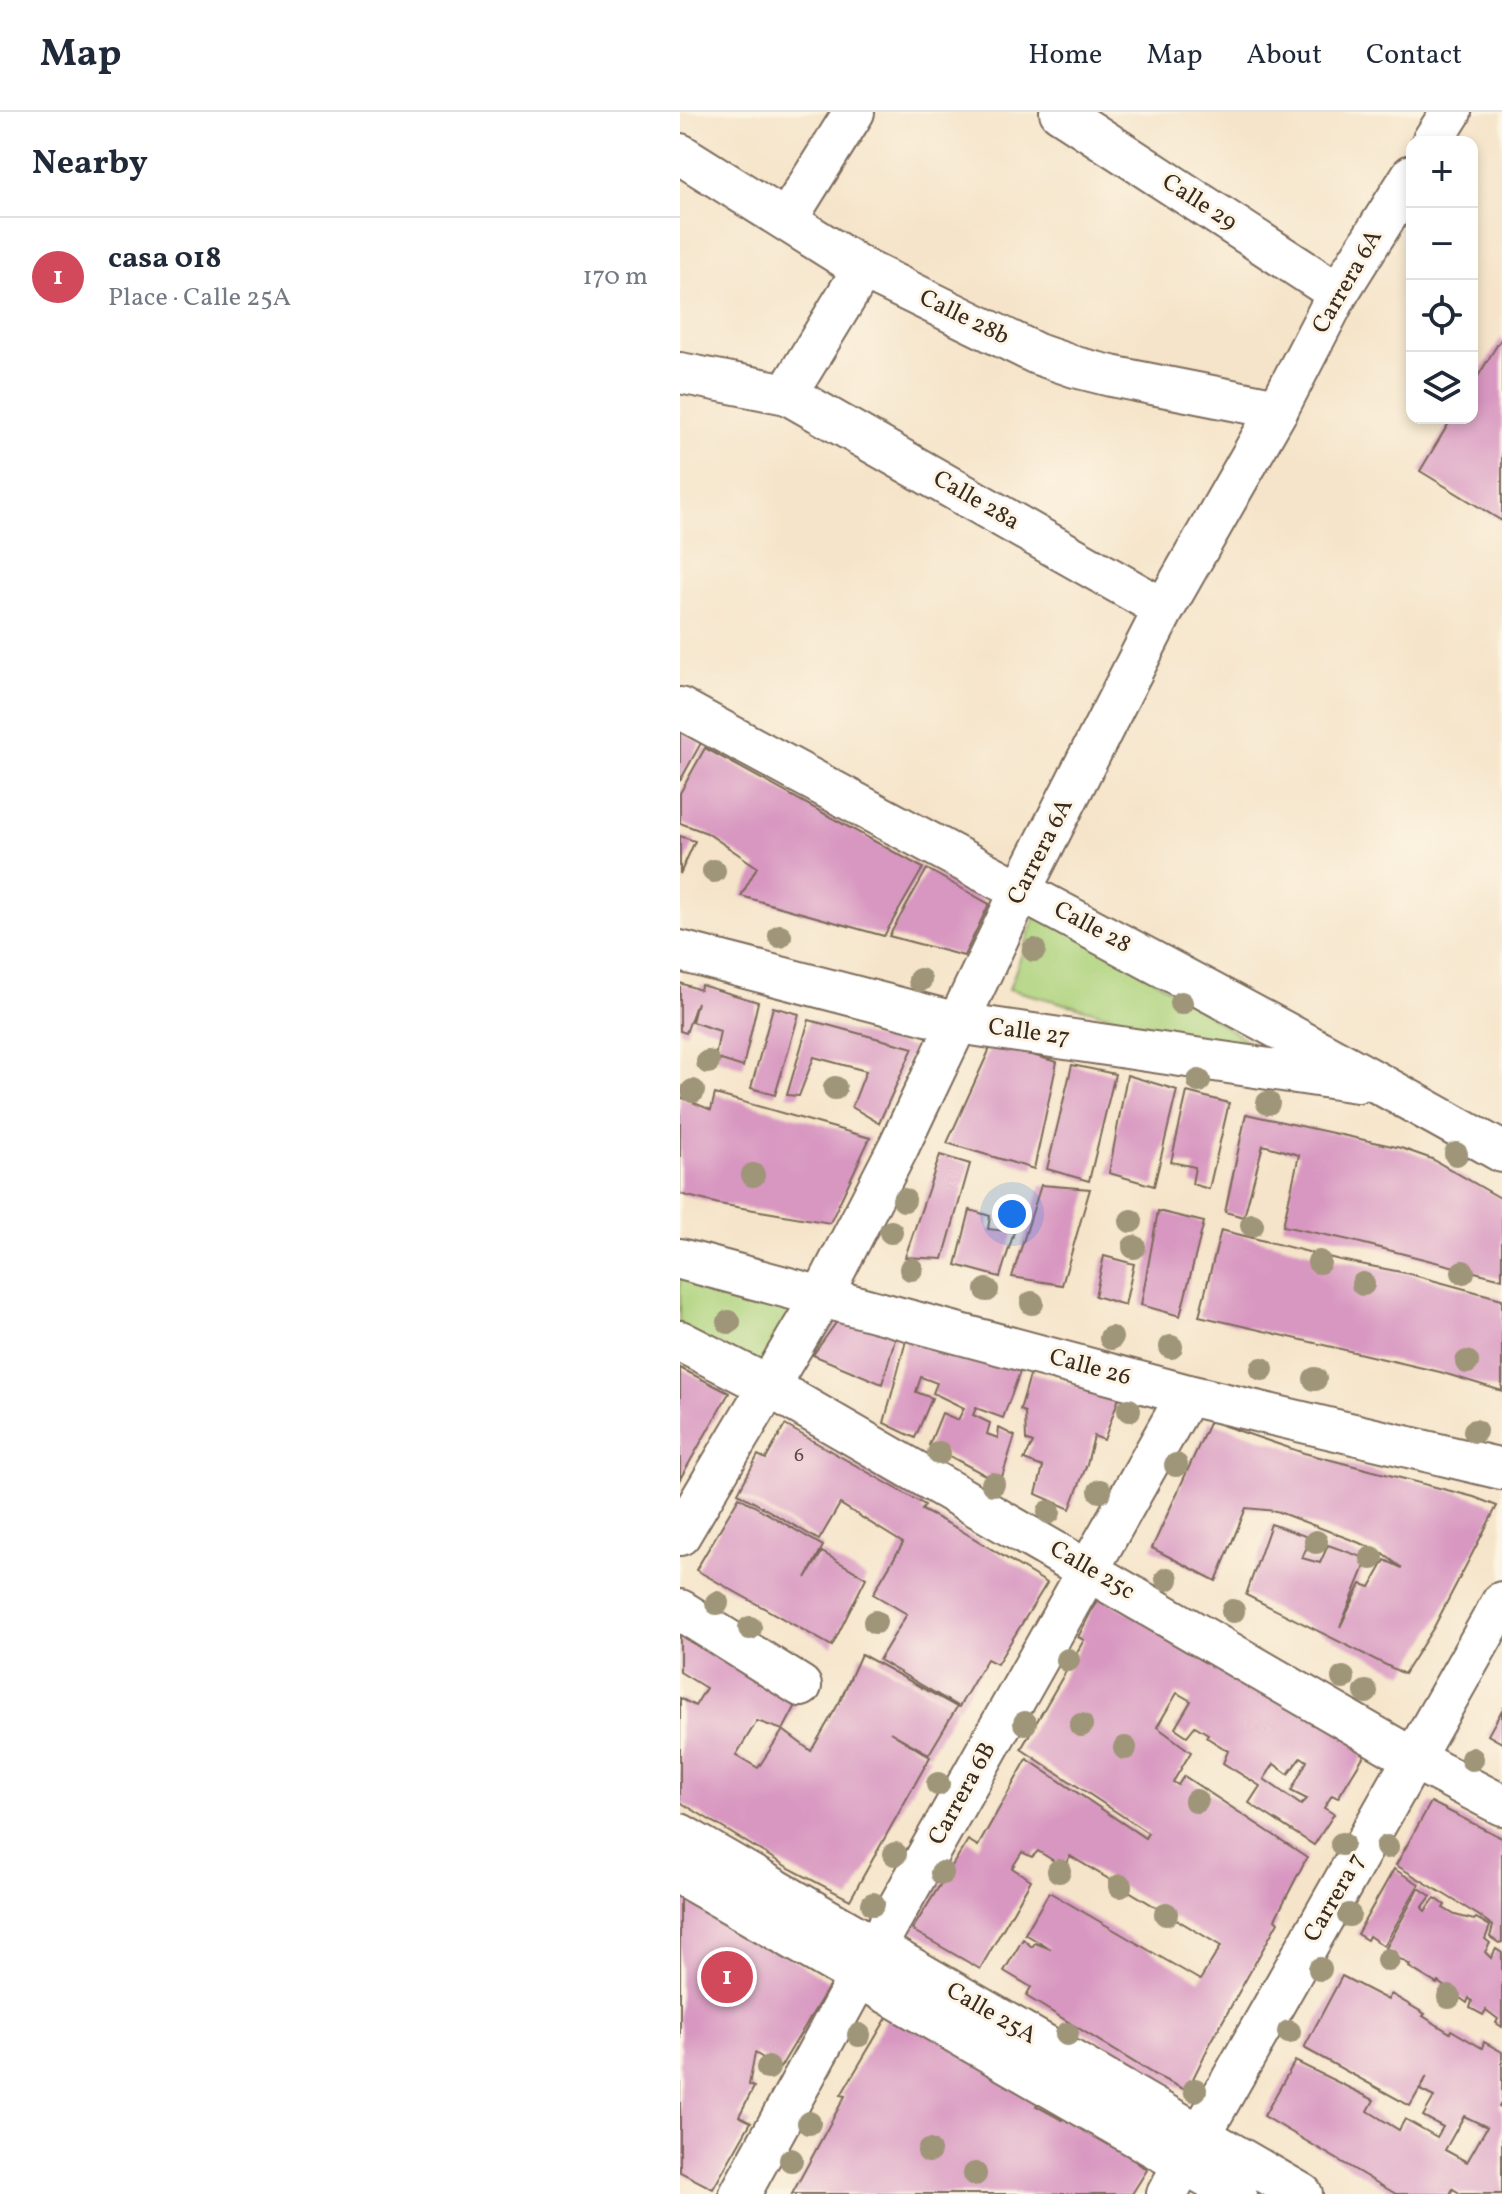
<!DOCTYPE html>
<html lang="en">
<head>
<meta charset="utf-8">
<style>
	:root { --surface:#fff; --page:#f6f6f7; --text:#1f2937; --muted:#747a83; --line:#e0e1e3; --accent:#d1495b }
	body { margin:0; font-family:Vollkorn,serif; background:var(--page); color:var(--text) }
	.controls { position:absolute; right:24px; top:24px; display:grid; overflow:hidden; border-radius:16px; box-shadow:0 4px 12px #0003 }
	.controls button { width:72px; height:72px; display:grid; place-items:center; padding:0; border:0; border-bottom:2px solid var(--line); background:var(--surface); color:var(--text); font:40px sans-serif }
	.you { position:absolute; left:332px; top:1102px; width:28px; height:28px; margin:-20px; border:6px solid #fff; border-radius:50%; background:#1a73e8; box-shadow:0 0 0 12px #1a73e833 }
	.badge { display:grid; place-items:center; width:52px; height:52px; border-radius:50%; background:var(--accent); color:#fff; font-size:26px; font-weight:700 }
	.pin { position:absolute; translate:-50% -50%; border:4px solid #fff; box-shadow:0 2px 8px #0006 }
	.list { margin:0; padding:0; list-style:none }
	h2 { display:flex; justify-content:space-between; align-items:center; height:104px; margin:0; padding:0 32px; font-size:34px }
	h2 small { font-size:26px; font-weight:400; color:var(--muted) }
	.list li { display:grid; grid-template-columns:52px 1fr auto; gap:24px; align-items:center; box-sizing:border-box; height:120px; padding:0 32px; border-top:2px solid var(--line) }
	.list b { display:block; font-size:30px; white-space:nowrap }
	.list p { margin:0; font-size:26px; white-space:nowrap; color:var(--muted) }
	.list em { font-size:26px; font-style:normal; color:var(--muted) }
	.icon { flex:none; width:44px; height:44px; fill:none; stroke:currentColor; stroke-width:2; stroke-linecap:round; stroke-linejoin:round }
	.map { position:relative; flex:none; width:822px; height:2082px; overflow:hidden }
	header { display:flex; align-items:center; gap:48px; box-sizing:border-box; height:112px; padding:0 40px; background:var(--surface); border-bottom:2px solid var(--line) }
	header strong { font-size:38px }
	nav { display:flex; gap:44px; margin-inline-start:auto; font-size:28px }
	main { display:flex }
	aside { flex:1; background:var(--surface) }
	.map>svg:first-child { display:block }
	.green { fill:#add37d; stroke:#747e4e; stroke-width:2 }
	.building { fill:#d897c1; fill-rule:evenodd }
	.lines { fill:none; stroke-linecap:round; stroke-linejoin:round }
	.minor-casing { stroke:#7c6b5a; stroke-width:44 }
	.minor { stroke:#fff; stroke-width:40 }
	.tree { fill:#9f9578 }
	.labels { text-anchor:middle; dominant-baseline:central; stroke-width:6; stroke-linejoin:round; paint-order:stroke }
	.number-label { font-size:20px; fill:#624547 }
	.street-label { font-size:24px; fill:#3b2a1e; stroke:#fcf5e5 }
</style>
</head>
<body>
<header>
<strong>Map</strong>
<nav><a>Home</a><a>Map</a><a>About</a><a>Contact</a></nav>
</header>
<main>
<aside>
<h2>Nearby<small></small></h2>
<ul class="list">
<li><span class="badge">1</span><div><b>casa 018</b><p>Place · Calle 25A</p></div><em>170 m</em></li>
</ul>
</aside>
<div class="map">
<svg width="822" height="2082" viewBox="0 0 822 2082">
	<rect width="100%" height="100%" fill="#fcf5e5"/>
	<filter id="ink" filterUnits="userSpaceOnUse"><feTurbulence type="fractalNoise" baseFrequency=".0125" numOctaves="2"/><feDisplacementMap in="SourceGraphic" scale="16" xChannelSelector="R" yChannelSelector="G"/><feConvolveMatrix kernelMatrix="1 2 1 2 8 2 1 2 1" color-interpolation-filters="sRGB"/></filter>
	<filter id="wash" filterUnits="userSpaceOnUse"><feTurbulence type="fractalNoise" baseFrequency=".006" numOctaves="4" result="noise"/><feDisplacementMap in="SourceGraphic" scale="32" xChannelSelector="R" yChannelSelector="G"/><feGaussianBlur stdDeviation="1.8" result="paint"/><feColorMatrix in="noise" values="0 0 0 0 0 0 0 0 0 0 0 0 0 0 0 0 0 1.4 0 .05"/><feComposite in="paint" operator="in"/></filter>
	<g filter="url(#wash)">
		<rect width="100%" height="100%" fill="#f5e4c9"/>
		<g class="green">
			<polygon points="360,792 595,947 329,877"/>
			<polygon points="0,1160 119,1192 82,1258 0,1217"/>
		</g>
		<g id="blocks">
			<g class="building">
				<polygon points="822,225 822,409 740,359 772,306 792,306 792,274"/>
				<polygon points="0,620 21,631 0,669"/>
				<polygon points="25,636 243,756 204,824 61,784 77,755 27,721 0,711 0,681"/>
				<polygon points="0,724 15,729 0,762"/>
				<polygon points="247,757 309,792 284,844 209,824"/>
				<polygon points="0,871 20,878 21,873 78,890 63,955 35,946 40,919 12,910 17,890 6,921 0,919"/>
				<polygon points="93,895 119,902 95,983 71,976"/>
				<polygon points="129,908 233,936 199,1011 172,995 186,959 134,945 119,984 107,983"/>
				<polygon points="312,932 377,950 354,1057 267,1031"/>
				<polygon points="392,953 435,962 409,1069 367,1057"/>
				<polygon points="447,963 497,978 474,1074 429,1061"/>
				<polygon points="507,980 549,991 529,1077 512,1072 515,1055 491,1050"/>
				<polygon points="35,982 190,1026 150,1111 39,1092 0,1082 0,985 31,998"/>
				<polygon points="566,1002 721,1036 752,1047 822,1087 822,1167 665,1127 603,1114 619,1043 583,1033 564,1105 545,1100"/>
				<polygon points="260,1043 290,1052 263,1147 225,1145"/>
				<polygon points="361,1073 410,1077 382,1173 332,1165"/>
				<polygon points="290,1098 310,1104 308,1117 334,1120 320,1165 276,1153"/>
				<polygon points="478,1099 524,1110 500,1204 461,1193"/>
				<polygon points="541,1118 660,1148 726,1161 822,1187 822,1279 760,1260 519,1204"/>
				<polygon points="424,1144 454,1152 445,1193 415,1184"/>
				<polygon points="168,1194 219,1213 202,1272 133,1243"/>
				<polygon points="229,1217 341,1257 323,1306 296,1296 293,1303 310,1311 307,1322 318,1326 319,1316 335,1324 320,1371 249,1333 262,1301 278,1308 284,1296 253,1281 257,1271 241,1265 236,1280 252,1286 235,1326 204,1311"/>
				<polygon points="0,1256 49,1281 0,1367"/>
				<polygon points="351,1260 439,1286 424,1328 414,1324 407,1352 390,1397 356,1382 363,1355 344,1348 353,1331 346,1328 345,1300 340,1298"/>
				<polygon points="530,1309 624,1341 794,1385 817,1394 754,1515 724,1562 566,1483 591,1412 631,1426 622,1446 640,1451 648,1433 688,1447 660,1515 681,1472 690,1475 705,1448 722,1456 698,1438 596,1399 566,1396 536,1469 472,1436"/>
				<polygon points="105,1313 245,1393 242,1398 277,1416 367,1471 317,1552 307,1547 279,1595 199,1548 227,1502 193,1482 223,1431 160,1392 139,1428 58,1381 78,1343 86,1347"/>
				<polygon points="59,1385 143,1434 126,1466 142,1440 186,1466 152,1534 16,1458"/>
				<path d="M419 1484 689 1635 658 1686 652 1683 644 1696 654 1702 634 1733 569 1691 580 1674 543 1651 548 1639 526 1625 528 1622 515 1614 507 1624 495 1616 511 1589 497 1581 477 1615 511 1640 493 1670 498 1673 504 1664 627 1745 595 1807 598 1810 530 1932 507 1979 475 1963 346 1884 351 1875 324 1859 343 1827 352 1835 355 1831 371 1837 345 1822 369 1780 520 1868 541 1834 390 1744 384 1755 358 1739 352 1745 342 1740 332 1756 351 1768 300 1857 232 1818 288 1728 298 1734 347 1647 465 1726 468 1721 341 1637 404 1528 398 1525ZM621 1645 627 1649 611 1679 627 1687 621 1693 584 1667 594 1652 608 1662Z"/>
				<path d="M0 1507 122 1582 103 1618 131 1639 160 1589 181 1542 277 1595 249 1642 210 1620 250 1645 170 1788 109 1756 0 1690V1586L15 1594 26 1576 0 1560ZM77 1609 103 1618 78 1656 56 1643Z"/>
				<polygon points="822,1598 822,1631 808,1623"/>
				<polygon points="751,1690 822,1726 822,1830 819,1831 810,1825 813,1814 798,1803 716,1753"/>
				<polygon points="714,1757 739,1772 704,1834 689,1824 687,1828 677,1822"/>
				<polygon points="739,1776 751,1784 742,1796 745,1799 755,1786 765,1793 763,1796 775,1803 794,1808 796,1806 810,1814 805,1827 810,1831 805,1840 811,1846 816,1837 822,1841 822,1915 816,1911 818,1907 806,1898 803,1903 790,1896 792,1889 789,1886 787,1891 758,1870 757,1872 729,1855 730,1853 705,1838"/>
				<polygon points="0,1780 151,1871 100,1956 75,1941 69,1973 74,1975 59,2004 71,2010 33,2077 0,2060"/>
				<path d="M662 1864 708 1888 711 1882 745 1902 743 1904 770 1921 771 1918 802 1936 804 1930 822 1940V1989L819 1995 822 1997V2082H781L773 2077 770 2082H716L584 2004 615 1949 694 1988 688 1999 719 2018 725 2007 757 2025 763 2015 743 2004 754 1985 740 1978 747 1964 730 1994 624 1936ZM784 2004 807 2015 787 2050 765 2038Z"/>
				<polygon points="212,1897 362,1985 356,1994 382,2008 384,2005 436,2035 467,2058 452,2082 112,2082 165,1984 161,1983"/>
			</g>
		</g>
	</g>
	<g filter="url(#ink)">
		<use href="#blocks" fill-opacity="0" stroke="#7c6b5a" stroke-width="2"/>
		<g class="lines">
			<defs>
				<g id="minor">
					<polyline points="380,0 658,181"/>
					<polyline points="752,30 771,0"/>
					<polyline points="0,42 183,157 357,242 395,255 431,264 598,297"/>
					<polyline points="107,107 174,0"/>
					<polyline points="0,261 107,282 484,497"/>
					<polyline points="107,282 183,157"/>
					<path d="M0 596C273 746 551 887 822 1040"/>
					<polyline points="0,839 278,911 677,970"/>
					<polyline points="0,1147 512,1284 822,1357"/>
					<polyline points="0,1229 88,1274 734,1647 822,1693"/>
					<polyline points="0,1423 142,1184 218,1036 341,778 484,497 598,297 658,181 732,63"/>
					<polyline points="0,1498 121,1574"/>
					<polyline points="0,1722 622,2082"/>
					<polyline points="0,1762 556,2082"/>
					<polyline points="60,2082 172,1877 507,1283"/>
					<polyline points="487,2082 822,1490"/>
				</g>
			</defs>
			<use href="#minor" class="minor-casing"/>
			<use href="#minor" class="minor"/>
		</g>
		<g class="tree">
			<circle cx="34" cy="759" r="12"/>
			<circle cx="100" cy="824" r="12"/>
			<circle cx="354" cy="838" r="12"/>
			<circle cx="240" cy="868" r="12"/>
			<circle cx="501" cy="891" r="12"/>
			<circle cx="28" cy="950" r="12"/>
			<circle cx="519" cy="969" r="12"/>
			<circle cx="155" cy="976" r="12"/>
			<circle cx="13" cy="979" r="12"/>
			<circle cx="588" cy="991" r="12"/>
			<circle cx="776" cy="1042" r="12"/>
			<circle cx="73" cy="1063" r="12"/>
			<circle cx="224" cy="1088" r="12"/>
			<circle cx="451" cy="1109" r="12"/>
			<circle cx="572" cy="1113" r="12"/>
			<circle cx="211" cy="1120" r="12"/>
			<circle cx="454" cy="1135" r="12"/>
			<circle cx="639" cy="1150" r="12"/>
			<circle cx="231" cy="1157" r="12"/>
			<circle cx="783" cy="1160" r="12"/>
			<circle cx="683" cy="1172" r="12"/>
			<circle cx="307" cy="1178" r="12"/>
			<circle cx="352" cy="1191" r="12"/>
			<circle cx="49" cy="1210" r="12"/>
			<circle cx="431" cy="1226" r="12"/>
			<circle cx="491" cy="1235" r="12"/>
			<circle cx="787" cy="1250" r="12"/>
			<circle cx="582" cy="1257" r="12"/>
			<circle cx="635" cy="1267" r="12"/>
			<circle cx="449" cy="1298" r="12"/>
			<circle cx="795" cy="1319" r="12"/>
			<circle cx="259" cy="1341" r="12"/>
			<circle cx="496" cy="1353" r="12"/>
			<circle cx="313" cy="1372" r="12"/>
			<circle cx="420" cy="1379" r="12"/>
			<circle cx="369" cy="1400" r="12"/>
			<circle cx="636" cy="1430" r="12"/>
			<circle cx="692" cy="1446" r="12"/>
			<circle cx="487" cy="1467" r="12"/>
			<circle cx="37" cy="1491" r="12"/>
			<circle cx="553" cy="1499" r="12"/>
			<circle cx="195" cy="1510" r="12"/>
			<circle cx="70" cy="1516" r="12"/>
			<circle cx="388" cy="1548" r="12"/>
			<circle cx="663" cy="1566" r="12"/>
			<circle cx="686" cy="1580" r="12"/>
			<circle cx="345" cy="1611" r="12"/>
			<circle cx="401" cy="1613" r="12"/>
			<circle cx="445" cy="1636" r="12"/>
			<circle cx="792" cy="1647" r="12"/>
			<circle cx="258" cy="1672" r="12"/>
			<circle cx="516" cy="1689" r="12"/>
			<circle cx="662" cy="1732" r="12"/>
			<circle cx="707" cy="1735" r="12"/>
			<circle cx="215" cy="1742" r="12"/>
			<circle cx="379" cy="1759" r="12"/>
			<circle cx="262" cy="1761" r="12"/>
			<circle cx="440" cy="1774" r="12"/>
			<circle cx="193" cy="1792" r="12"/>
			<circle cx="486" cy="1802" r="12"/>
			<circle cx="669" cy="1803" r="12"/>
			<circle cx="708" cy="1848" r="12"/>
			<circle cx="640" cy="1857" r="12"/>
			<circle cx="769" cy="1885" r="12"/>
			<circle cx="609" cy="1920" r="12"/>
			<circle cx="387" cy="1922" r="12"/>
			<circle cx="179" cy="1923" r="12"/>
			<circle cx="88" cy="1956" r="12"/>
			<circle cx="515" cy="1978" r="12"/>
			<circle cx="129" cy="2011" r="12"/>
			<circle cx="249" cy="2039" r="12"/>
			<circle cx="111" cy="2048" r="12"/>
			<circle cx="295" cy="2062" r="12"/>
		</g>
	</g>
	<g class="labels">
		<g class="number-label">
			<text x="119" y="1344">6</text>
		</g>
		<g class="street-label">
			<text transform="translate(519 91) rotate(33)">Calle 29</text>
			<text transform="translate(668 170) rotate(-60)">Carrera 6A</text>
			<text transform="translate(284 206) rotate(26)">Calle 28b</text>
			<text transform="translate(296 389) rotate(30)">Calle 28a</text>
			<text transform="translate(361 740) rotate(-63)">Carrera 6A</text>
			<text transform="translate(412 816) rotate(28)">Calle 28</text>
			<text transform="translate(349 921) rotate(8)">Calle 27</text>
			<text transform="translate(410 1256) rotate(15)">Calle 26</text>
			<text transform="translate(412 1459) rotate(30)">Calle 25c</text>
			<text transform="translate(283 1682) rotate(-61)">Carrera 6B</text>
			<text transform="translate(655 1786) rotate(-60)">Carrera 7</text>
			<text transform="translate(311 1902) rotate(30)">Calle 25A</text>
		</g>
	</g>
</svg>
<div class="controls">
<button>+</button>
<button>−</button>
<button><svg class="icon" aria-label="locate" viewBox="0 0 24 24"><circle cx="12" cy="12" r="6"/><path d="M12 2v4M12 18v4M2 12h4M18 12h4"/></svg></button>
<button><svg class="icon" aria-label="layers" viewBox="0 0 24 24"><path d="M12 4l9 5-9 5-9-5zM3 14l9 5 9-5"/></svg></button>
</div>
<div class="you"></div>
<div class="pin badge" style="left:47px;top:1865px">1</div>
</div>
</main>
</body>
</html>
